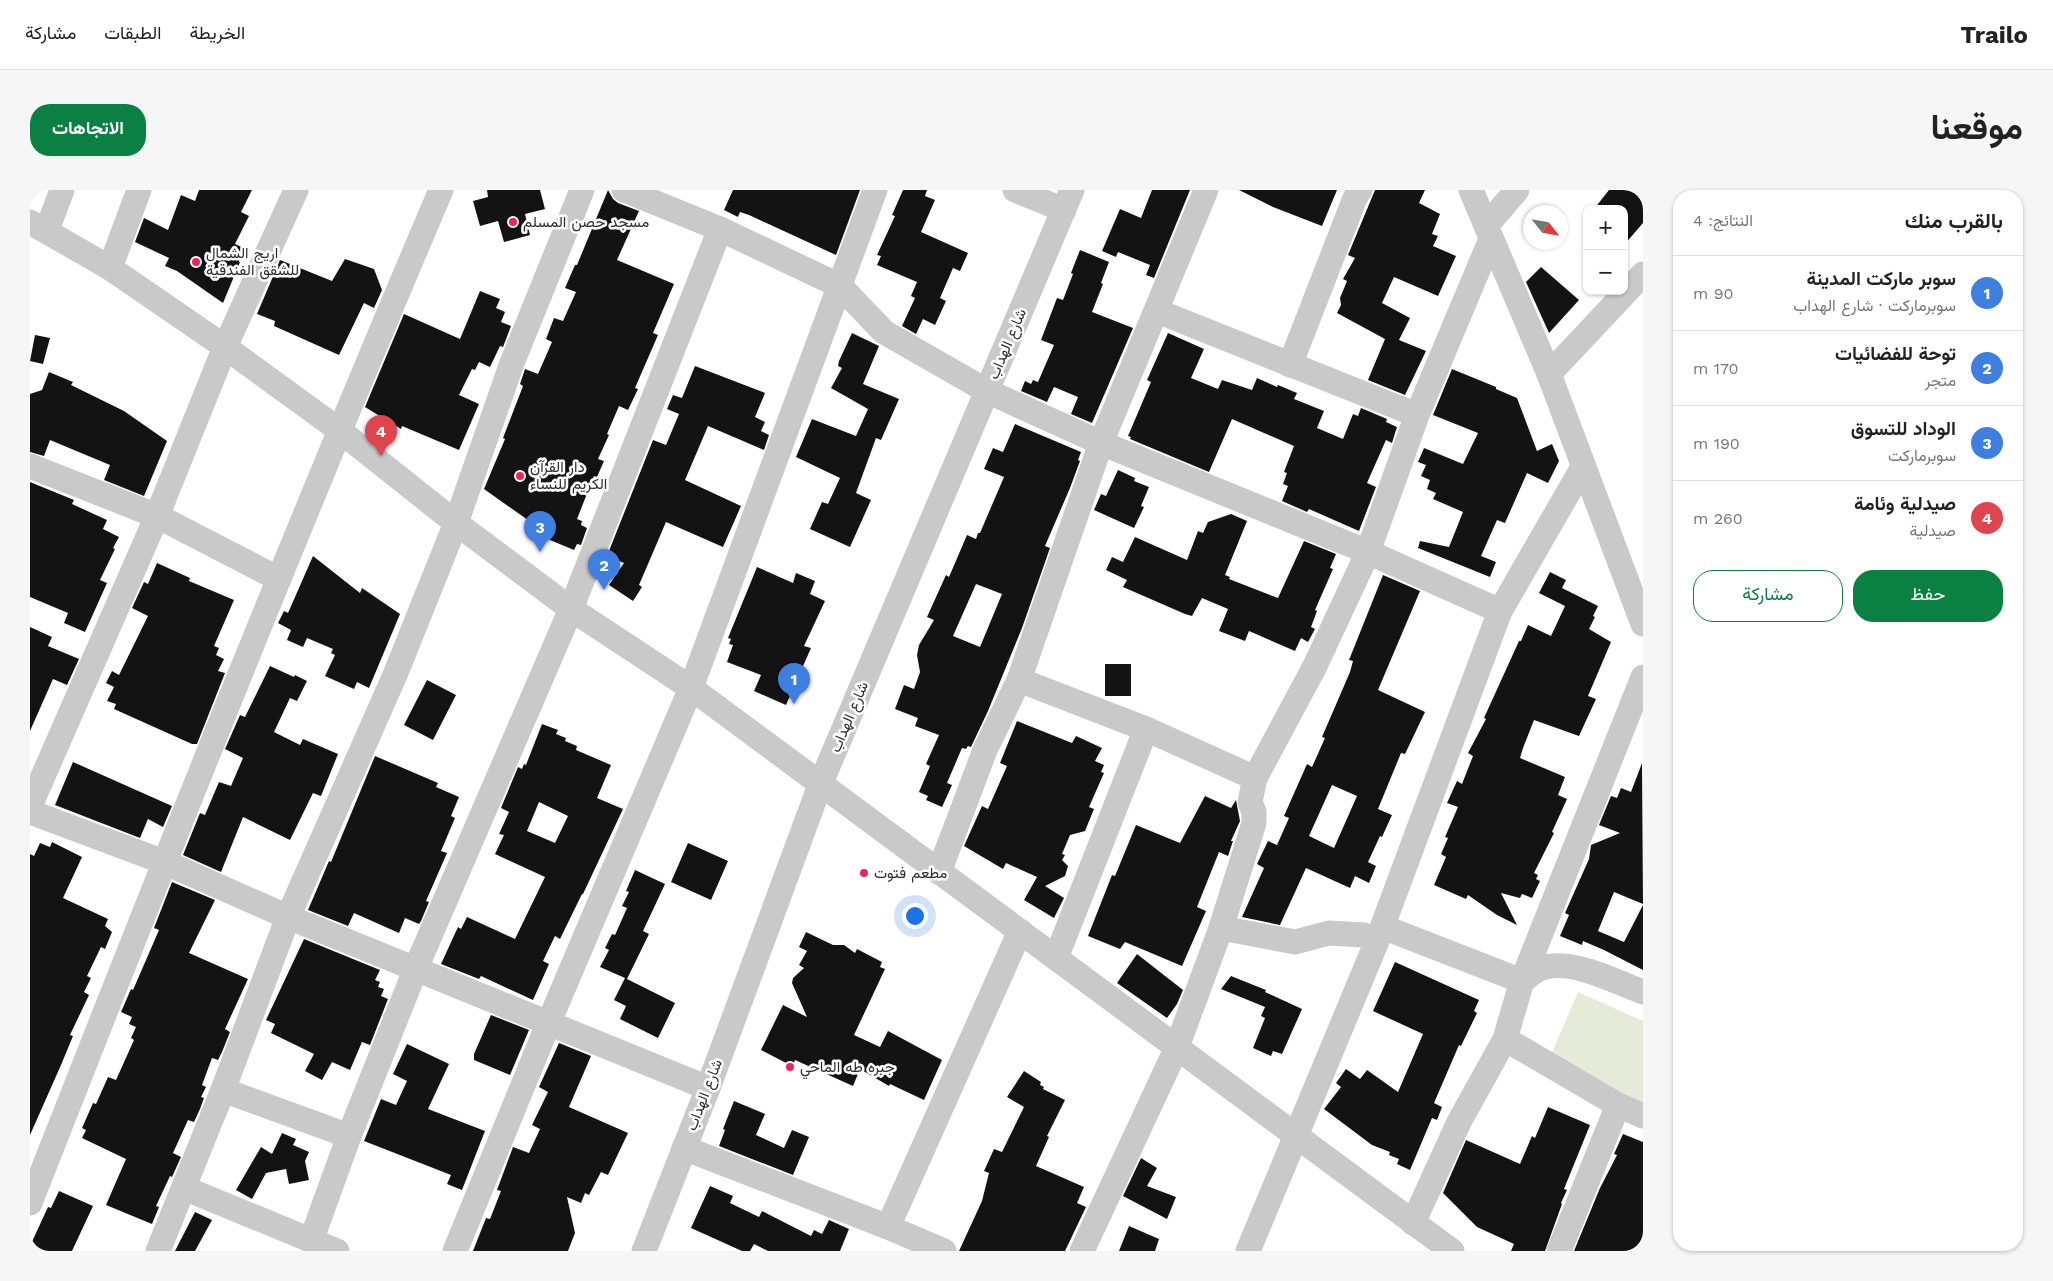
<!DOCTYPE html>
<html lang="ar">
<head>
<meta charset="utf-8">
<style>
	:root { --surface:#fff; --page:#f6f6f6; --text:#222; --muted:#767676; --line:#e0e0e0; --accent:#0b8043 }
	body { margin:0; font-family:"Work Sans",Vazirmatn,sans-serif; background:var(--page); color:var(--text); direction:rtl }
	.controls { position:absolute; right:15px; top:15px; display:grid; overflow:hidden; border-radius:10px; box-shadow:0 1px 4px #0004 }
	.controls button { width:45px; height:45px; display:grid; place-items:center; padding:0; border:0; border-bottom:1px solid var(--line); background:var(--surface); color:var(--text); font:25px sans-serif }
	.compass { position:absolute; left:1493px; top:15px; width:45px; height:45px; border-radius:50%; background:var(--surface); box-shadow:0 1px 4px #0004; rotate:121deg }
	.you { position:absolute; left:884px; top:725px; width:18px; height:18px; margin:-12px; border:4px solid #fff; border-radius:50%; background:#1a73e8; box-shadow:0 0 0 8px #1a73e833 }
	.badge { display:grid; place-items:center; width:32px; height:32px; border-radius:50%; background:var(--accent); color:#fff; font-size:16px; font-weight:700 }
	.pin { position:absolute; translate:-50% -41px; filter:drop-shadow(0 1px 2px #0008) }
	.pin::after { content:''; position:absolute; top:26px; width:18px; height:15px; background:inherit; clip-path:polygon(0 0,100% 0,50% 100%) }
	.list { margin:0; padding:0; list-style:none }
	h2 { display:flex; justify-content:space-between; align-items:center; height:65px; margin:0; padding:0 20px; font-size:21px }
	h2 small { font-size:16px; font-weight:400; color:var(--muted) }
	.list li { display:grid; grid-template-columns:32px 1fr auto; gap:15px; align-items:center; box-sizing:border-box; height:75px; padding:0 20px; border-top:1px solid var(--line) }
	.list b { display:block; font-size:19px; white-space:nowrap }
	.list p { margin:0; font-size:16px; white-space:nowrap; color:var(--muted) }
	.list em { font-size:16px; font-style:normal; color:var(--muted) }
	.actions { display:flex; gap:10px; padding:15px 20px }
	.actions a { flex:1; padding:11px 0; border:1px solid var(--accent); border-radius:20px; text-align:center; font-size:18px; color:var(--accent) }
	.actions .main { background:var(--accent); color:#fff }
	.map { position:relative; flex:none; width:1613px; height:1061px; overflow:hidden; direction:ltr; border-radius:20px }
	header { display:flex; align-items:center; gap:30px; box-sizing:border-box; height:70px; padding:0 25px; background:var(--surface); border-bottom:1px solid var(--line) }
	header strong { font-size:24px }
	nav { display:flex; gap:28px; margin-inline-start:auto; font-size:18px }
	.intro { display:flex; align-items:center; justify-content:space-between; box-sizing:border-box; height:120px; padding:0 30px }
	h1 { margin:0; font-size:35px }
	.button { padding:12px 22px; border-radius:20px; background:var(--accent); color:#fff; font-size:18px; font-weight:700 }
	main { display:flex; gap:30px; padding:0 30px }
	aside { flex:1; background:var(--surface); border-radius:20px; box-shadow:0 1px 4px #0004 }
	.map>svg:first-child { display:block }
	.green { fill:#e5ebd8 }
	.building { fill:#131313; fill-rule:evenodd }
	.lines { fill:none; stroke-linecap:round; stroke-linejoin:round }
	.minor { stroke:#c9c9c9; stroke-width:25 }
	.poi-dot { fill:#ec2555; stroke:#fff; stroke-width:2 }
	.labels { text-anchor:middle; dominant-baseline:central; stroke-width:5; stroke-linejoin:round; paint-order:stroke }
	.poi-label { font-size:15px; fill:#2c2c2c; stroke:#fff; text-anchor:start }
	.street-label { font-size:15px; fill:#2c2c2c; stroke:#fff }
</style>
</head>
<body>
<header>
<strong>Trailo</strong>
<nav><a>الخريطة</a><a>الطبقات</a><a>مشاركة</a></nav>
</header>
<div class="intro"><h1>موقعنا</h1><a class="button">الاتجاهات</a></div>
<main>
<aside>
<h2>بالقرب منك<small>النتائج: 4</small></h2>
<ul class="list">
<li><span class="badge" style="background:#3f7fe0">1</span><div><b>سوبر ماركت المدينة</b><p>سوبرماركت · شارع الهداب</p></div><em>90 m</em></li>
<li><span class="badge" style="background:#3f7fe0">2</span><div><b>توحة للفضائيات</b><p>متجر</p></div><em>170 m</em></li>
<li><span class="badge" style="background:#3f7fe0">3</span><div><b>الوداد للتسوق</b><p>سوبرماركت</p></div><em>190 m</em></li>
<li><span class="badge" style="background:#e0444e">4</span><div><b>صيدلية وئامة</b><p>صيدلية</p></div><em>260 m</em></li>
</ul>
<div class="actions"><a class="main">حفظ</a><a>مشاركة</a></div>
</aside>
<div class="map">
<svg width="1613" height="1061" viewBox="0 0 1613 1061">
	<rect width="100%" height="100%" fill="#fff"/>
	<polygon class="green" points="1548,802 1613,831 1613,922 1514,881"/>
	<g class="building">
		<polygon points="169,0 222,0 211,22 219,26 205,54 214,58 209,72 210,72 193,113 147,81 135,76 139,68 105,52 114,28 138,40 151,5 165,11"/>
		<polygon points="457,0 510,0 515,19 495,24 500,45 474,52 468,31 450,36 443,11 458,7"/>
		<polygon points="578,0 583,9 588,13 609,21 587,70 644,94 623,143 628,145 605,198 608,199 598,220 589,216 577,244 579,245 568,269 574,271 567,287 564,286 547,329 552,331 551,335 557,338 551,355 547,354 544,360 520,350 521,346 511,341 512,340 454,299 475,249 473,248 493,196 490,194 495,179 508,184 522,152 516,149 524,128 533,131 546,102 535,98 545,75 547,75"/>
		<polygon points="703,0 830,0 806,65 719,25 710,22 708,27 694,20"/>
		<polygon points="873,0 897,0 895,6 905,10 891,42 938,63 930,81 923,78 910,108 916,111 905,135 893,129 886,144 872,136 885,108 881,106 887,92 847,75 851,66 847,65 865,26 862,25"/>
		<polygon points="1122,0 1160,0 1124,88 1116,85 1120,75 1088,62 1086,67 1072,61 1090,19 1111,28"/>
		<polygon points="1209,0 1307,0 1292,36 1243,17"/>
		<polygon points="1345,0 1395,0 1389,13 1410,24 1402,44 1408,46 1403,56 1426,66 1408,106 1364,87 1352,113 1380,128 1369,150 1396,161 1375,205 1338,190 1355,149 1307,123 1311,115 1310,108 1317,91 1313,89 1325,68 1318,65"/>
		<polygon points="1579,0 1613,0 1613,33 1594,55 1594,19 1564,19"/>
		<polygon points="1050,60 1079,72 1071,93 1073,94 1062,122 1103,138 1062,233 1041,224 1048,207 1024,197 1017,212 991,201 995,191 1001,194 1003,190 1008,192 1024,155 1011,150 1027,108 1033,110 1043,84 1041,83"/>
		<polygon points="315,69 344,79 352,100 344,118 334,113 309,165 244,136 245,131 227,124 250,70 302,91"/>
		<polygon points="1511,77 1549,110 1519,143 1496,92"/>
		<polygon points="450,101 470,109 466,118 475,122 471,132 481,136 473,157 470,156 460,177 449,172 445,180 442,179 429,205 449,214 429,260 372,236 371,239 335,217 374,124 430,149"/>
		<polygon points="822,143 849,156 833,194 869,209 851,250 846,248 826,303 841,310 820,357 780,339 792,312 798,314 810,288 766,267 782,229 826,246 838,219 801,198 812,178 808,176 809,171"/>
		<polygon points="1138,143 1174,159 1161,188 1188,199 1192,190 1222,200 1227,188 1247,197 1248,195 1267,203 1264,209 1294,221 1287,238 1313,249 1323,224 1328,226 1331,218 1357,229 1356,232 1367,237 1362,253 1356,250 1337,293 1346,297 1329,341 1279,319 1277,322 1252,311 1258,296 1253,294 1257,283 1254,282 1264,256 1202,229 1179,282 1100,249 1101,247 1098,246 1121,192 1117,190"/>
		<polygon points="5,145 20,148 13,174 0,171"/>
		<polygon points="665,176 735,203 725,227 735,232 731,241 739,245 734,260 678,236 655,290 711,316 693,357 636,332 609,395 612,397 603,411 579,395 594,373 577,366 623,250 636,255 649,224 637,219 643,205 652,208"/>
		<polygon points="1422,179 1466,197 1466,199 1487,208 1507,261 1522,254 1529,271 1518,293 1497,283 1475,333 1467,330 1451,366 1466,372 1460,387 1388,358 1390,351 1419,357 1433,322 1403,309 1406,303 1397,299 1400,290 1391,286 1396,275 1388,272 1394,258 1433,274 1448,243 1403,225"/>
		<polygon points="19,182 43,192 41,195 94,221 137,251 114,306 74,290 80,275 20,250 14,266 0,262 0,204 12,200"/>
		<path d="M985 234 1051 262 1048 270 1050 271 1040 298 1015 356 1020 358 992 438 958 521 941 557 938 556 936 559 932 558 917 593 922 595 912 617 896 610 898 606 889 602 900 576 896 574 909 545 885 536 888 528 865 519 874 495 884 499 890 482 887 465 889 455 904 430 897 427 916 385 919 387 937 345 946 349 948 343H950L974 287 954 279 963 258 973 262ZM946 394 972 404 950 457 923 446Z"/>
		<polygon points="1088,280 1105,288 1104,291 1119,297 1111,316 1114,317 1104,338 1064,320 1071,304 1076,306"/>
		<polygon points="0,292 44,310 42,314 77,330 73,339 89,347 83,358 85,359 70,390 77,393 55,442 34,433 38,423 0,407"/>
		<polygon points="1201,324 1217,331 1195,385 1200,387 1199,389 1248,408 1274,351 1306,364 1300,378 1303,379 1285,420 1287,421 1281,437 1285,439 1278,452 1271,448 1265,461 1219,441 1215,451 1189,441 1198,419 1172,408 1162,426 1155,424 1093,397 1097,390 1076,380 1082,367 1093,372 1105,347 1157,370 1168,341 1173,343 1178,332"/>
		<polygon points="283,366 330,403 332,398 370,424 339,498 327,492 324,499 295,486 305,465 301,463 303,459 277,448 273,457 257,450 261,440 248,433 254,421 258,423"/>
		<polygon points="127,373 160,388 159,391 204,410 184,456 189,458 186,465 194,469 188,481 195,483 167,554 162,554 84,519 86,514 77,511 84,497 76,493 82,481 89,485 118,426 102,418 114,392 118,394"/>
		<polygon points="727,377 763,393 766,383 785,391 780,404 795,411 774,456 781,458 756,515 724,501 731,485 697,472 703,455 699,454 701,449 698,448"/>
		<polygon points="1520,382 1536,390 1532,398 1568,416 1563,426 1565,427 1559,439 1581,452 1558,506 1566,509 1549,546 1504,530 1493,558 1490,568 1535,587 1528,605 1537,609 1522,642 1524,643 1504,683 1508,685 1506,689 1510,691 1502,708 1492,704 1490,708 1471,703 1487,735 1467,725 1438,705 1436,709 1404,695 1416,667 1411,664 1418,648 1415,647 1428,617 1417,613 1427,591 1432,594 1443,566 1438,563 1456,529 1454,528 1489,451 1491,451 1498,435 1521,446 1535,416 1509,403"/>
		<path d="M1353 385 1390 401 1348 500 1395 522 1375 564 1371 563 1348 619 1362 625 1352 647 1350 646 1338 672 1346 676 1339 693 1325 686 1320 698 1276 678 1250 735 1212 727 1234 678 1227 674 1238 651 1247 655 1259 628 1254 626 1277 574 1282 577 1295 548 1292 547 1320 482 1323 471 1319 470ZM1302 595 1327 606 1304 658 1279 646Z"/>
		<polygon points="0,437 22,447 18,456 49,469 37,495 23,489 0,541"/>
		<rect x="1075" y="474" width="26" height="32"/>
		<polygon points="240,476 264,487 265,485 277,491 267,511 260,508 244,542 270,555 273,549 308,564 291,606 283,603 260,650 213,627 191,682 153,665 170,623 175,625 189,592 201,596 213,568 195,559 210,525 215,527"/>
		<polygon points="397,490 426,505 403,550 374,535"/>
		<polygon points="987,531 1042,553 1046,546 1072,558 1065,571 1074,575 1071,582 1074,583 1059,617 1064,619 1055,641 1040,645 1032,664 1035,665 1032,670 1038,676 1035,686 1015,696 1034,708 1024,728 994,710 1007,687 976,673 973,679 934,656 952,616 958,619 977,576 970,573"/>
		<path d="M512 534 528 540 526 544 536 548 535 551 547 556 546 560 581 575 567 608 593 619 553 704H552L530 749 525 746 513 771 519 774 503 810 451 786 449 789 411 774 428 737 431 739 437 727 485 749 515 687 465 664 474 645 469 644 479 622 471 618 488 577 492 579 494 574 496 575ZM509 612 538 626 525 653 497 641Z"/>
		<polygon points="345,566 408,593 406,597 429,607 421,626 425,628 411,661 417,663 396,711 399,712 391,731 389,734 375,728 369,743 324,723 318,736 278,720 299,671 301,672"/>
		<polygon points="43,572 142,616 133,637 118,629 110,648 25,615"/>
		<polygon points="1612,573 1613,714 1584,702 1568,741 1594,752 1613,715 1613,780 1574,760 1553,751 1552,755 1530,746 1539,725 1535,723 1559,669 1561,655 1590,643 1569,635 1581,606 1587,608 1591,598 1601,602"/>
		<polygon points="1175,606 1201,618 1206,610 1210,631 1201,651 1203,651 1198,666 1189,662 1167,717 1176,721 1152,776 1095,752 1090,759 1058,746 1082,685 1085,686 1106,635 1150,653"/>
		<polygon points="22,652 52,667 33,708 78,729 75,736 82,742 75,759 71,757 57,786 61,788 54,802 59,805 40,845 43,846 31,875 0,945 0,664 4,666 10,653 20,657"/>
		<polygon points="658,653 698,671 681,710 641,692"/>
		<polygon points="605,680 635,694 613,741 619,744 597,789 645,813 628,848 590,829 596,816 584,810 595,788 570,777 579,760 575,758 582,744 585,745 597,718 592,716 599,702 596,701"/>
		<polygon points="142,692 185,710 159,763 218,789 195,839 200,842 192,862 188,870 182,868 172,895 176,897 171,907 174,908 170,919 164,932 158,930 143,963 151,967 142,987 140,986 126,1016 129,1017 122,1034 76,1015 96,969 52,948 56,940 52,938 63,913 66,914 78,887 86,890 104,850 101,848 106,837 99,834 102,827 91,822 101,799 103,800 129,740 124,738"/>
		<polygon points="776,742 803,755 814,755 825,763 827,759 852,772 850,777 855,779 824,845 850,857 858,841 912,870 894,910 860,894 859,896 830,879 823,896 765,870 762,876 731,860 753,815 777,827 762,793 763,788 774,778 769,775 777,761 769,757"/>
		<polygon points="274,749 350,780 345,790 350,792 348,797 354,799 351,806 358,809 340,855 332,852 320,880 302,872 292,890 275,881 284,864 241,843 245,834 236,830"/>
		<polygon points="1107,764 1153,800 1147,814 1137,828 1087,793"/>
		<polygon points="1365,772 1449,810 1444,821 1447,823 1431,856 1429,855 1404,913 1412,917 1407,930 1402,928 1380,980 1367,974 1369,969 1359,965 1360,962 1342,955 1294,919 1311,897 1306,893 1316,879 1330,889 1337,880 1368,902 1393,844 1343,821"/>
		<polygon points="1201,786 1236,800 1235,802 1272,819 1252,864 1243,861 1241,866 1223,858 1235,828 1231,826 1235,817 1191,799"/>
		<polygon points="461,825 499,840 480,885 444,870 444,864"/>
		<polygon points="529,853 561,866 539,917 598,943 578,985 571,982 559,1005 555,1003 551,1013 537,1007 545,1043 538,1061 443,1061 456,1028 460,1029 471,1001 467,1000 483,957 499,963 510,939 502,935 518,902 509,897"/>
		<polygon points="377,854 419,874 398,919 455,941 432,1000 417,994 421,985 334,951 351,909 366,915 377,891 363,884"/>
		<polygon points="994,881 1011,892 1010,895 1014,897 1013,899 1035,910 1017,946 1019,947 1006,976 1054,997 1047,1013 1056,1017 1035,1061 929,1061 952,1011 959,983 954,981 964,959 972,962 994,917 977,907"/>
		<polygon points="704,911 735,924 726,945 754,958 762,940 779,947 763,985 689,956 695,940 693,939"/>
		<polygon points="1518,917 1560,935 1534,999 1537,1000 1531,1013 1532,1014 1515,1061 1481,1061 1484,1054 1447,1037 1413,1003 1436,950 1490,974 1502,946 1505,948"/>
		<polygon points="252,943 266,949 263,955 279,962 275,971 279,990 259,994 256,979 236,983 222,1009 206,1000 231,957 242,964"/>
		<polygon points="1593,944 1613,952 1613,1061 1544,1061 1570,998 1587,965 1584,964"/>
		<polygon points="1111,968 1127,978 1117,996 1146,1007 1137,1029 1093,1006"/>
		<polygon points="680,996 703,1006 700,1013 729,1027 732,1021 781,1046 784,1040 792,1044 799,1030 819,1039 810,1061 738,1061 724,1054 720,1061 712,1061 661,1038"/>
		<polygon points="29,1001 63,1016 42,1061 0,1061 0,1056 18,1017 21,1018"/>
		<polygon points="165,1022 182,1030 165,1061 145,1061"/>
		<polygon points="1099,1036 1129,1049 1125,1061 1089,1061"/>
	</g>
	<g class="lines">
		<g class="minor">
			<polyline points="594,0 690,39 810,96 854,142 957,201 1071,253 1338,362 1470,421"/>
			<polyline points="985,0 1034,20"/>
			<polyline points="1441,0 1519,184 1613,434"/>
			<polyline points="0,32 80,78 195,157 309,240 426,333 541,419 661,498 1422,1061"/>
			<polyline points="1456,36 1487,0"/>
			<polyline points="17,40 32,0"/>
			<polyline points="80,78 109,0"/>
			<polyline points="1127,121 1387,225"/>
			<polyline points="1260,175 1325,8 1330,0"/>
			<polyline points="1519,184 1613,84"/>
			<polyline points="0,276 127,326 249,389"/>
			<polyline points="989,490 1116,539 1225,588"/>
			<polyline points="0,616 127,326 195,157 266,0"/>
			<polyline points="0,622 134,672 258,727 678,898"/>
			<polyline points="909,682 955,560 989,490 1071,253 1176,0"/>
			<path d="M1353 737 1492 791C1498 787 1505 780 1512 778 1541 768 1586 792 1613 802"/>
			<polyline points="1191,738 1265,752 1299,743 1334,745 1347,751"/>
			<polyline points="1026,768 1116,539"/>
			<polyline points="1475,849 1588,915 1613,926"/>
			<polyline points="193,900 319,946"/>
			<polyline points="654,958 858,1037 914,1061"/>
			<polyline points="154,998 307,1061"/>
			<path d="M0 1013C133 674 268 335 411 0"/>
			<polyline points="1383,1033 1429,932 1475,849 1492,791 1613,487"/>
			<polyline points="858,1037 990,741"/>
			<polyline points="281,1051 319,946 386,778 541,419 690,39"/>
			<polyline points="128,1061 193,900 258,727 365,485 426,333 482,173 552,0"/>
			<polyline points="425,1061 519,832 661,498 845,0"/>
			<polyline points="614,1061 678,898 790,595 1042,0"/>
			<polyline points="1052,1061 1147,857 1191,738 1224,633 1224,622 1220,612 1225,588 1285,476 1338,362 1387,225 1461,49"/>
			<polyline points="1218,1061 1347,751 1470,421 1553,277"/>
			<polyline points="1529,1061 1588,915"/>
		</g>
	</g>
	<g class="poi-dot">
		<circle cx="483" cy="32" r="5"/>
		<circle cx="166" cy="72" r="5"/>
		<circle cx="490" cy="286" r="5"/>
		<circle cx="834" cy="683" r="5"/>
		<circle cx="760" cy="877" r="5"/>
	</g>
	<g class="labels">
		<g class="poi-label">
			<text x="493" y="32">مسجد حصن المسلم</text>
			<text x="176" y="63">اريج الشمال<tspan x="176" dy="17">للشقق الفندقية</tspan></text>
			<text x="500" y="277">دار القرآن<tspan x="500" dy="17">الكريم للنساء</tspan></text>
			<text x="844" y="683">مطعم فتوت</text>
			<text x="770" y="877">جبره طه الماحي</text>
		</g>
		<g class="street-label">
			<text transform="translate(977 154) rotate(-67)">شارع الهداب</text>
			<text transform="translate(819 527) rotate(-67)">شارع الهداب</text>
			<text transform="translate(674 905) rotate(-69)">شارع الهداب</text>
		</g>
	</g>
</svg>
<div class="controls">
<button>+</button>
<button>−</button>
</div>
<svg class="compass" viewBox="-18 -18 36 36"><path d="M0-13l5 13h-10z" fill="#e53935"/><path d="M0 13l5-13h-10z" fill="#767676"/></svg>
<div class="you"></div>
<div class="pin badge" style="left:764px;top:514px;background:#3f7fe0">1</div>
<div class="pin badge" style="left:574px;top:400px;background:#3f7fe0">2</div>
<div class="pin badge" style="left:510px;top:362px;background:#3f7fe0">3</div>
<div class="pin badge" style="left:351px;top:266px;background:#e0444e">4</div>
</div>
</main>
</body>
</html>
